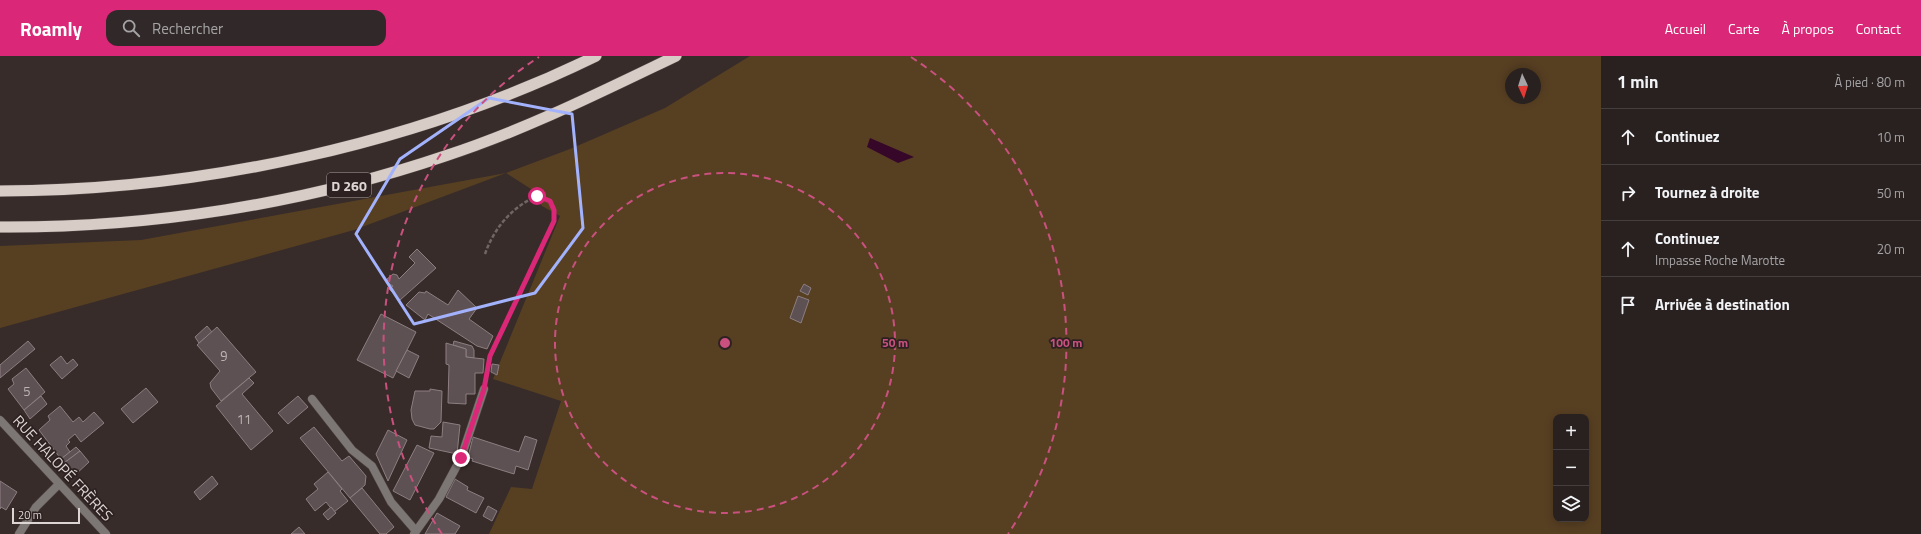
<!DOCTYPE html>
<html lang="fr">
<head>
<meta charset="utf-8">
<style>
	:root { --surface:#292120; --page:#312929; --text:#f1f3f6; --muted:#a5a3a5; --line:#453e3e; --accent:#db2777 }
	body { margin:0; font-family:"Titillium Web",sans-serif; background:var(--page); color:var(--text) }
	.controls { position:absolute; right:12px; bottom:12px; display:grid; overflow:hidden; border-radius:8px; box-shadow:0 2px 10px #0003 }
	.controls button { width:36px; height:36px; display:grid; place-items:center; padding:0; border:0; border-bottom:1px solid var(--line); background:var(--surface); color:var(--text); font:20px sans-serif }
	.compass { position:absolute; left:1505px; top:12px; width:36px; height:36px; border-radius:50%; background:var(--surface); box-shadow:0 2px 10px #0003; rotate:176deg }
	.scale { position:absolute; left:12px; bottom:10px; width:68px; box-sizing:border-box; padding-left:4px; border:2px solid #ddd5d4; border-top:0; font-size:11px; line-height:14px; white-space:nowrap; color:#ddd5d4; -webkit-text-stroke:3px #2d2221; paint-order:stroke }
	.stop { position:absolute; width:12px; height:12px; margin:-9px; border:3px solid #db2777; border-radius:50%; background:#fff }
	.stop.end { background:#db2777; border-color:#fff; box-shadow:0 1px 4px #0008 }
	.list { margin:0; padding:0; list-style:none }
	h2 { display:flex; justify-content:space-between; align-items:center; height:52px; margin:0; padding:0 16px; font-size:17px }
	h2 small { font-size:13px; font-weight:400; color:var(--muted) }
	.list li { display:grid; grid-template-columns:26px 1fr auto; gap:12px; align-items:center; box-sizing:border-box; height:56px; padding:0 16px; border-top:1px solid var(--line) }
	.list b { display:block; font-size:15px; white-space:nowrap }
	.list p { margin:0; font-size:13px; white-space:nowrap; color:var(--muted) }
	.list em { font-size:13px; font-style:normal; color:var(--muted) }
	.icon { flex:none; width:22px; height:22px; fill:none; stroke:currentColor; stroke-width:2; stroke-linecap:round; stroke-linejoin:round }
	.map { position:relative; flex:none; width:1601px; height:478px; overflow:hidden }
	header { display:flex; align-items:center; gap:24px; box-sizing:border-box; height:56px; padding:0 20px; background:var(--accent); color:#fff }
	header strong { font-size:19px }
	nav { display:flex; gap:22px; margin-inline-start:auto; font-size:14px }
	.search { width:280px; height:36px; background:var(--page); display:flex; align-items:center; gap:10px; box-sizing:border-box; padding:0 14px; border-radius:12px; color:var(--muted); font-size:15px }
	main { display:flex }
	aside { flex:1; background:var(--surface) }
	.map>svg:first-child { display:block }
	.green { fill:#573f22; fill-rule:evenodd }
	.water { fill:#360729 }
	.building { fill:#5e5154; stroke:#8c7e81 }
	.lines { fill:none; stroke-linecap:round; stroke-linejoin:round }
	.minor-casing { stroke:#524745; stroke-width:9 }
	.tertiary-casing { stroke:#524745; stroke-width:9 }
	.trunk-casing { stroke:#524745; stroke-width:12 }
	.path { stroke:#706664; stroke-width:2.5; stroke-dasharray:4 2; stroke-linecap:butt }
	.minor { stroke:#7c7774; stroke-width:8 }
	.tertiary { stroke:#7c7774; stroke-width:8 }
	.trunk { stroke:#d8ccc6; stroke-width:11 }
	.route { stroke:#db2777; stroke-width:5 }
	.marked { fill:none; stroke:#a3b2fd; stroke-width:3; stroke-linejoin:round }
	.ring { fill:none; stroke:#ca517f; stroke-width:2; stroke-dasharray:7 5 }
	.labels { text-anchor:middle; dominant-baseline:central; stroke-width:3.5; stroke-linejoin:round; paint-order:stroke }
	.number-label { font-size:13px; fill:#bdb4b4 }
	.shield { fill:#2d2221; stroke:#a89f9e; stroke-width:1 }
	.shield-label { font-size:14px; font-weight:bold; fill:#ddd5d4 }
	.street-label { font-size:15px; fill:#ddd5d4; stroke:#2d2221 }
	.centre { fill:#ca517f; stroke:#2d2221; stroke-width:2 }
	.ring-label { font-size:12px; text-anchor:middle; font-weight:bold; fill:#ca517f; stroke:#2d2221; stroke-width:3.5; stroke-linejoin:round; paint-order:stroke }
</style>
</head>
<body>
<header>
<strong>Roamly</strong>
<div class="search"><svg class="icon" aria-label="search" viewBox="0 0 24 24"><circle cx="10" cy="10" r="6"/><path d="M15 15l6 6"/></svg>Rechercher</div>
<nav><a>Accueil</a><a>Carte</a><a>À propos</a><a>Contact</a></nav>
</header>
<main>
<div class="map">
<svg width="1601" height="478" viewBox="0 0 1601 478">
	<rect width="100%" height="100%" fill="#372c2a"/>
	<path class="green" d="M750 0H1601V478H489L511 431 532 433 561 345 493 323 560 160 542 150 531 133 506 117 354 174 0 272V190L141 184 506 117 570 93 665 52ZM1511 18H1535V42H1511ZM1556 361H1586V463H1556Z"/>
	<polygon class="water" points="870,82 914,101 898,107 867,91"/>
	<g class="building">
		<polygon points="417,193 436,212 400,244 389,233 393,230 389,228 387,223 393,218 397,219 399,223 415,207 409,201"/>
		<polygon points="804,228 811,232 808,239 800,235"/>
		<polygon points="458,234 477,252 469,263 493,280 487,293 477,290 428,258 425,264 406,249 419,236 425,237 426,235 448,249"/>
		<polygon points="798,240 809,244 801,267 790,262"/>
		<polygon points="381,258 416,276 393,322 357,304"/>
		<polygon points="207,270 212,276 199,287 195,281"/>
		<polygon points="217,271 256,316 221,345 211,332 210,327 220,315 197,289"/>
		<polygon points="28,285 35,293 0,322 0,309"/>
		<polygon points="454,285 472,290 474,294 474,302 466,301 466,293 453,289"/>
		<polygon points="446,287 466,293 466,301 484,303 483,317 475,317 475,338 466,338 466,348 448,347 449,309 446,308"/>
		<polygon points="407,294 419,300 409,322 396,315"/>
		<polygon points="61,300 67,308 73,303 78,309 62,323 50,309"/>
		<polygon points="492,308 499,309 497,319 491,316"/>
		<polygon points="26,312 45,336 24,354 8,333 14,328 12,323"/>
		<polygon points="249,322 254,327 242,338 273,375 251,394 216,350"/>
		<polygon points="146,332 158,346 133,367 121,353"/>
		<polygon points="430,333 442,335 441,366 434,373 430,373 415,369 412,363 411,354 415,335 430,335"/>
		<polygon points="41,340 47,348 30,363 24,354"/>
		<polygon points="298,340 308,351 288,368 278,357"/>
		<polygon points="60,350 73,366 79,361 83,366 94,356 104,367 81,386 75,378 68,384 70,386 66,390 70,396 61,403 39,374 50,364 48,360"/>
		<polygon points="443,366 460,369 457,398 429,392 431,380 442,381"/>
		<polygon points="314,371 342,405 349,400 366,420 365,429 350,442 300,382"/>
		<polygon points="388,374 407,384 388,425 376,398"/>
		<polygon points="525,380 537,384 528,414 516,410 514,418 472,405 473,403 468,401 473,381 519,396"/>
		<polygon points="417,389 434,397 410,444 393,435"/>
		<polygon points="76,391 80,395 64,407 61,403"/>
		<polygon points="80,395 89,406 75,419 64,407"/>
		<polygon points="328,416 342,433 340,435 348,445 334,456 326,446 315,455 306,443 318,433 314,428"/>
		<polygon points="212,420 218,428 200,444 194,436"/>
		<polygon points="455,423 468,431 467,434 484,442 476,457 446,441"/>
		<polygon points="0,425 17,436 6,454 1,451 0,453"/>
		<polygon points="362,432 394,471 386,478 380,478 350,442"/>
		<polygon points="488,450 497,455 492,465 483,460"/>
		<polygon points="331,451 336,457 328,464 323,458"/>
		<polygon points="437,457 460,470 455,478 425,478"/>
		<polygon points="299,471 305,478 291,478"/>
	</g>
	<g class="lines">
		<defs>
			<g id="minor">
				<polyline points="312,343 352,394 372,410 391,446 416,475"/>
				<polyline points="19,478 36,451 59,428"/>
				<polyline points="414,478 439,443 461,402 484,333"/>
			</g>
			<polyline id="tertiary" points="0,364 106,478"/>
			<g id="trunk">
				<path d="M0 135C200 135 416 88 596 0"/>
				<path d="M0 171C150 172 303 148 445 100 525 74 601 36 676 0"/>
			</g>
		</defs>
		<use href="#minor" class="minor-casing"/>
		<use href="#tertiary" class="tertiary-casing"/>
		<use href="#trunk" class="trunk-casing"/>
		<path class="path" d="M485 198C494 172 512 151 537 140L550 145 554 154V165L490 300 486 319"/>
		<use href="#minor" class="minor"/>
		<use href="#tertiary" class="tertiary"/>
		<use href="#trunk" class="trunk"/>
	</g>
	<g class="lines">
		<polyline class="route" points="461,402 484,333 490,300 554,165 554,154 550,145 537,140"/>
	</g>
	<path class="marked" d="M489 42 572 58 583 172 535 237 414 268 356 178 400 103Z"/>
	<g class="ring">
		<circle cx="725" cy="287" r="170"/>
		<path d="M442 478A341 341 0 0 1 539 1M911 1A341 341 0 0 1 1008 478"/>
	</g>
	<g class="labels">
		<g class="number-label">
			<text x="224" y="300">9</text>
			<text x="27" y="335">5</text>
			<text x="244" y="363">11</text>
		</g>
		<rect class="shield" x="327" y="117" width="44" height="24" rx="3"/>
		<g class="shield-label">
			<text x="349" y="129">D 260</text>
		</g>
		<g class="street-label">
			<text transform="translate(63 412) rotate(47)">RUE HALOPÉ FRÈRES</text>
		</g>
	</g>
	<circle cx="725" cy="287" r="6" class="centre"/>
	<g class="ring-label">
		<text x="895" y="291">50 m</text>
		<text x="1066" y="291">100 m</text>
	</g>
</svg>
<div class="controls">
<button>+</button>
<button>−</button>
<button><svg class="icon" aria-label="layers" viewBox="0 0 24 24"><path d="M12 4l9 5-9 5-9-5zM3 14l9 5 9-5"/></svg></button>
</div>
<svg class="compass" viewBox="-18 -18 36 36"><path d="M0-13l5 13h-10z" fill="#e53935"/><path d="M0 13l5-13h-10z" fill="#a5a3a5"/></svg>
<div class="scale">20 m</div>
<div class="stop" style="left:537px;top:140px"></div>
<div class="stop end" style="left:461px;top:402px"></div>
</div>
<aside>
<h2>1 min<small>À pied · 80 m</small></h2>
<ul class="list">
<li><svg class="icon" aria-label="ahead" viewBox="0 0 24 24"><path d="M12 20V5M6 11l6-6 6 6"/></svg><div><b>Continuez</b></div><em>10 m</em></li>
<li><svg class="icon" aria-label="right" viewBox="0 0 24 24"><path d="M7 20v-9h11M14 6l5 5-5 5"/></svg><div><b>Tournez à droite</b></div><em>50 m</em></li>
<li><svg class="icon" aria-label="ahead" viewBox="0 0 24 24"><path d="M12 20V5M6 11l6-6 6 6"/></svg><div><b>Continuez</b><p>Impasse Roche Marotte</p></div><em>20 m</em></li>
<li><svg class="icon" aria-label="arrive" viewBox="0 0 24 24"><path d="M6 21V4h12l-3 4 3 4H6"/></svg><div><b>Arrivée à destination</b></div></li>
</ul>
</aside>
</main>
</body>
</html>
